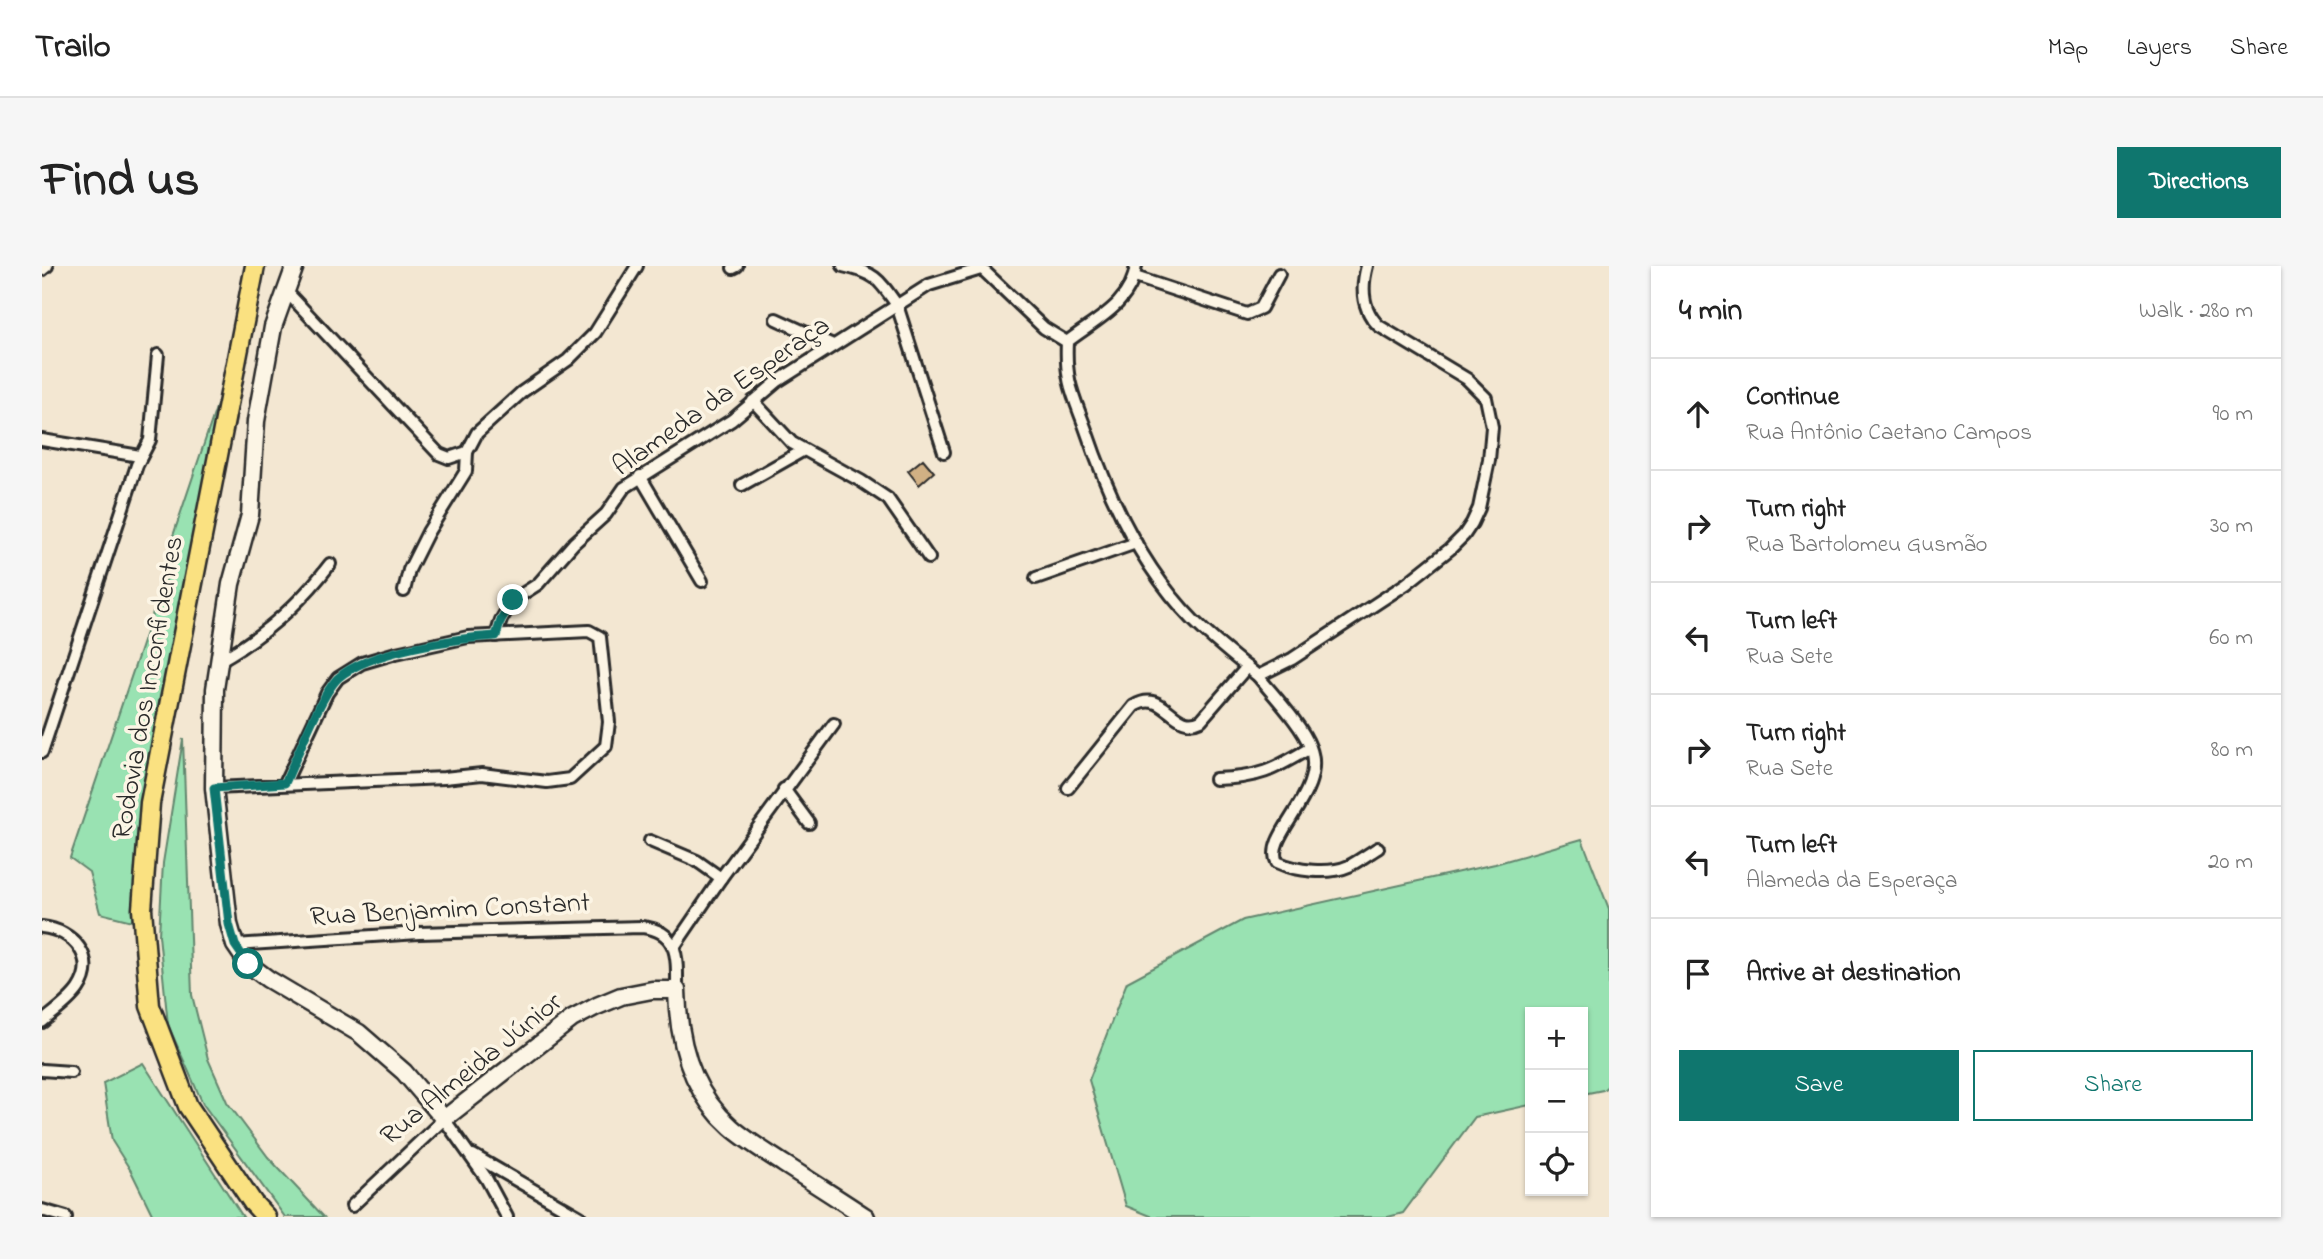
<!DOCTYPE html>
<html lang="en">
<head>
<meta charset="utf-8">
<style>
	:root { --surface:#fff; --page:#f6f6f6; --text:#222; --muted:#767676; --line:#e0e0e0; --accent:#0f766e }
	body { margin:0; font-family:"Indie Flower",sans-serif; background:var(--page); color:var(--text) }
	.controls { position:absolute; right:21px; bottom:21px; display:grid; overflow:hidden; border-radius:0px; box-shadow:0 2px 5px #0004 }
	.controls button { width:63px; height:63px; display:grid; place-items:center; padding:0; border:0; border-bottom:2px solid var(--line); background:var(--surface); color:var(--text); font:35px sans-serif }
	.stop { position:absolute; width:21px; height:21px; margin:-16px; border:5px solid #0f766e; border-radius:50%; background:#fff }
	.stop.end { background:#0f766e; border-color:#fff; box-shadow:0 2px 7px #0008 }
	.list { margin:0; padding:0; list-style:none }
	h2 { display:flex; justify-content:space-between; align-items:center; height:91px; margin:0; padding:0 28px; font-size:30px }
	h2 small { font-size:23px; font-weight:400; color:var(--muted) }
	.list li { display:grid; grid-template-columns:46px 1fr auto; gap:21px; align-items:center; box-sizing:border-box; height:112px; padding:0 28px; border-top:2px solid var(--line) }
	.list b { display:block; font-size:26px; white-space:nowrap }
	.list p { margin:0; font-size:23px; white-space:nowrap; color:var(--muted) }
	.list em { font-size:23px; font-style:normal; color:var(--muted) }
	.actions { display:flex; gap:14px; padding:21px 28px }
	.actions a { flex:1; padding:16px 0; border:2px solid var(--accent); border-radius:0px; text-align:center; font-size:24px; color:var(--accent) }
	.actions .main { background:var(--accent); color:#fff }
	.icon { flex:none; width:38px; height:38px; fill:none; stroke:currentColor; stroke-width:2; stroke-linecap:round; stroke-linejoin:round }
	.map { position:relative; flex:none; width:1567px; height:951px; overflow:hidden; border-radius:0px }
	header { display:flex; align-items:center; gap:42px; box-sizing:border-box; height:98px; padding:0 35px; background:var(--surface); border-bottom:2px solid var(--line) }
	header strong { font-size:33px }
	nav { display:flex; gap:38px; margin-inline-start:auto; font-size:24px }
	.intro { display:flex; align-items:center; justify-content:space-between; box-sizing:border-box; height:168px; padding:0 42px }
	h1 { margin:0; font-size:49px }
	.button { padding:18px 32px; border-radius:0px; background:var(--accent); color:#fff; font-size:24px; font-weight:700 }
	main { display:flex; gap:42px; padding:0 42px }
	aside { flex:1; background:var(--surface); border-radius:0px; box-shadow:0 2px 5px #0004 }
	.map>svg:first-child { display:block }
	.green { fill:#99e2b2; stroke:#62866e; stroke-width:2 }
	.building { fill:#d1b084; stroke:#2b2b2b; stroke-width:2 }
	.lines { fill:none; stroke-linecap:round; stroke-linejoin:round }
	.street-casing { stroke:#2b2b2b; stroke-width:16 }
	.secondary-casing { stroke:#2b2b2b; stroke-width:21 }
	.primary-casing { stroke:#2b2b2b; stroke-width:23 }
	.street { stroke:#fcf5e5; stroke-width:10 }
	.secondary { stroke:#fcf5e5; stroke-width:16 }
	.primary { stroke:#fae181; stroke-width:18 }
	.route { stroke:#0f766e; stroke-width:9 }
	.labels { text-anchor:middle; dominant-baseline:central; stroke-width:7; stroke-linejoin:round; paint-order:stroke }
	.street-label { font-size:28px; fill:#2b2b2b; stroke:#fcf5e5 }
</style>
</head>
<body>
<header>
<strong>Trailo</strong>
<nav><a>Map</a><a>Layers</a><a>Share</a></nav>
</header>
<div class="intro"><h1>Find us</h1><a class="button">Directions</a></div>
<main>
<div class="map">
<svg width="1567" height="951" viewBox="0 0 1567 951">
	<rect width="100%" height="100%" fill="#f3e7d2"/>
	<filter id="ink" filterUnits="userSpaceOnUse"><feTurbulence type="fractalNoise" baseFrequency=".0143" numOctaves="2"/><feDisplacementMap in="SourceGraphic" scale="14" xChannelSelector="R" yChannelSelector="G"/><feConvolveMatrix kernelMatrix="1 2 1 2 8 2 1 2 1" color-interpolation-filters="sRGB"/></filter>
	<g filter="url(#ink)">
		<g class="green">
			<polygon points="180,124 90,655 58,647 47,606 28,592 111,346 126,309 131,270"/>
			<polygon points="141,473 150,729 166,793 185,836 226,891 282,951 243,951 161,838 126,759 117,669 121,597"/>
			<polygon points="1540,573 1567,643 1567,819 1561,824 1541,828 1541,746 1488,746 1488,839 1433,851 1361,947 1346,951 1111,951 1084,940 1047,814 1085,716 1201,654 1453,598"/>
			<polygon points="101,797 201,951 111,950 89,905 70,875 61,817"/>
		</g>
		<polygon class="building" points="881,193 892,206 877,219 866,205"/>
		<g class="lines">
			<defs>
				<g id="street">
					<path d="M801 0C833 7 836 12 855 39L902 186"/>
					<polyline points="937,0 1002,62 1025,76"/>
					<path d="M1094 0C1089 39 1053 54 1025 76 1023 116 1031 128 1044 164 1067 232 1100 302 1151 354 1172 375 1194 392 1216 410L1250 393 1364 318 1408 283 1422 269 1430 257 1437 242 1447 194 1450 161 1444 132 1425 113 1337 60C1320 44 1319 22 1325 0"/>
					<polyline points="691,2 695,0"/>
					<polyline points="0,4 5,0"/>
					<polyline points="1093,11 1205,48 1219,42 1237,8"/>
					<polyline points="243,24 397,188 407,192 425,186"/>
					<polyline points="734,53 791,79"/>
					<polyline points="711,135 750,177 819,215 846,233 887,292"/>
					<polyline points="0,174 98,190"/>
					<polyline points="598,210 660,315"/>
					<polyline points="700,219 762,184"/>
					<polyline points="994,312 1094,277"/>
					<polyline points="362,325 367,304 386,266 424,205 425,186 435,167 480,126 526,94 553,67 595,0"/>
					<polyline points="454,370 459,354 471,334 496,318 532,277 564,248 582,222 690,154 736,115 887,19 939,3"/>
					<path d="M177 395C222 370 257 339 288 298"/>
					<path d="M1216 410C1231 429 1260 459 1268 481 1286 527 1221 569 1235 596 1254 605 1287 609 1307 600 1317 595 1326 588 1336 582"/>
					<polyline points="0,486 95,199 108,174 116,89"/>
					<path d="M1173 513C1218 512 1231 504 1268 482"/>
					<polyline points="172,522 402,512 440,508 505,516 528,513 564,480 567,456 558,371 547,365 426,371 354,387 320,397 296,412 285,427 243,517"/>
					<path d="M1026 522 1092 440C1123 421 1131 468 1159 454L1205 401"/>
					<polyline points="742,523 767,557"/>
					<polyline points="608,575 655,595 679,612"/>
					<path d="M0 661C30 664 57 692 36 723 27 736 12 746 0 756"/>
					<path d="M193 679 377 667 600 661C638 665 635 693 635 724"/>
					<polyline points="632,681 679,612 792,458"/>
					<polyline points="0,804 29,806"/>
					<polyline points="431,889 538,951"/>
					<polyline points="310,940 402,853 444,912 465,951"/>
					<polyline points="0,944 24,951"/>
				</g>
				<path id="secondary" d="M253 0 231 61 214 155 208 249 189 318 173 423 172 522 187 658 193 679 206 698 226 713 317 767 362 806 402 853 530 753 555 740 579 730 610 724H635C636 775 649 826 689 861 705 875 724 886 742 898 770 916 797 933 824 951"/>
				<polyline id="primary" points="213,0 108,537 100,643 108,740 146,840 211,937 224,951"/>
			</defs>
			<use href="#street" class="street-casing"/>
			<use href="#secondary" class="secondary-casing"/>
			<use href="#primary" class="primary-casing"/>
			<use href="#street" class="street"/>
			<use href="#secondary" class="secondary"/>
			<use href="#primary" class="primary"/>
		</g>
	</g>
	<g class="lines" filter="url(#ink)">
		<path class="route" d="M206 698 193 679 187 658 172 522 243 517C254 493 279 428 296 412 326 385 414 372 454 370L459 354 471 334"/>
	</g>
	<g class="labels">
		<g class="street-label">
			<text transform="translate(680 131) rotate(-35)">Alameda da Esperaça</text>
			<text transform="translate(107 422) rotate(-80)">Rodovia dos Inconfidentes</text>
			<text transform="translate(408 645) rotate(-3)">Rua Benjamim Constant</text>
			<text transform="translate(430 804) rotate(-39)">Rua Almeida Júnior</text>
		</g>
	</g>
</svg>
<div class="controls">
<button>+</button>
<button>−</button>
<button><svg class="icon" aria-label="locate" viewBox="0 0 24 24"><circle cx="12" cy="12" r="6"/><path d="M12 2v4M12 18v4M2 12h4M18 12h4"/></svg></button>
</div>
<div class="stop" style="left:206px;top:698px"></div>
<div class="stop end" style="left:471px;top:334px"></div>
</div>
<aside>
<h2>4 min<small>Walk · 280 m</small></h2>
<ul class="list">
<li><svg class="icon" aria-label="ahead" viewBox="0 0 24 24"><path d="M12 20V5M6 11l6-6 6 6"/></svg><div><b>Continue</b><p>Rua Antônio Caetano Campos</p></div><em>90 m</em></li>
<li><svg class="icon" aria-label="right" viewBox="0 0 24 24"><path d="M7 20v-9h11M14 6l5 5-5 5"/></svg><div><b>Turn right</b><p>Rua Bartolomeu Gusmão</p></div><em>30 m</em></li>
<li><svg class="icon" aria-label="left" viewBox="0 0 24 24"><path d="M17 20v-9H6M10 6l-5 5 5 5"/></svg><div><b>Turn left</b><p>Rua Sete</p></div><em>60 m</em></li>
<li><svg class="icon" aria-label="right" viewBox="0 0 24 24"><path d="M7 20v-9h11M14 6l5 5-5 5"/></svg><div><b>Turn right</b><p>Rua Sete</p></div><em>80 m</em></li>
<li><svg class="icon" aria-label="left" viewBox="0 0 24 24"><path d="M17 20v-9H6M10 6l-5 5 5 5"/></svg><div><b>Turn left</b><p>Alameda da Esperaça</p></div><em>20 m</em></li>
<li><svg class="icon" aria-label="arrive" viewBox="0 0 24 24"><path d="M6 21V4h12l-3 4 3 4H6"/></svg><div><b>Arrive at destination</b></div></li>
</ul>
<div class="actions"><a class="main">Save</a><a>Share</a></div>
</aside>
</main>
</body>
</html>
